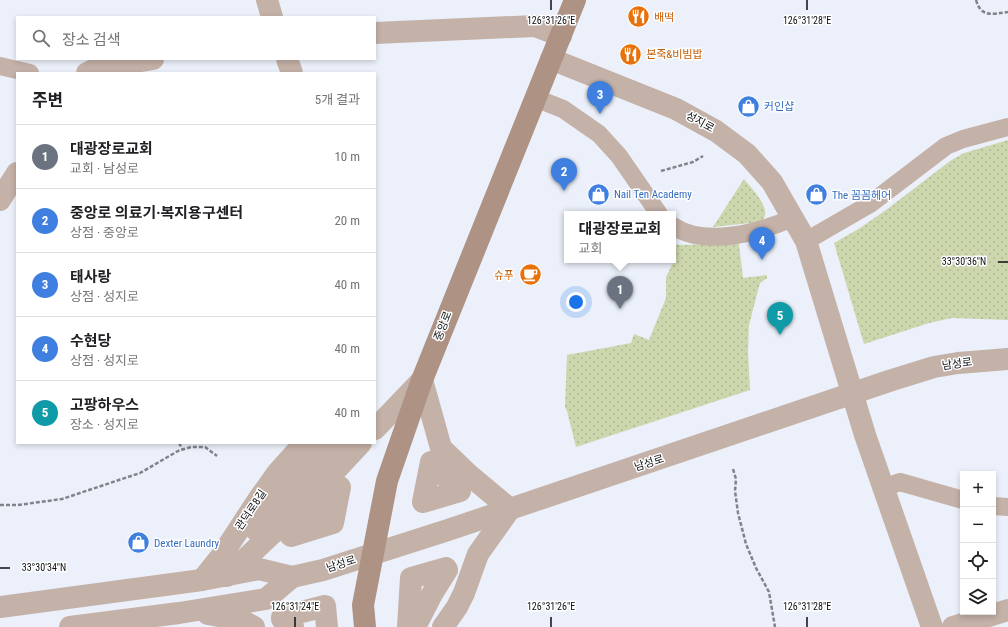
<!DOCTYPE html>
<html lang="ko">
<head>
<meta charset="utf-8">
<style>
	:root { --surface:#fff; --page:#f2f2f2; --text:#202124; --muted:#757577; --line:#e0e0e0; --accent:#ea580c }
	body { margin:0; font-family:"Roboto Condensed","Noto Sans KR",sans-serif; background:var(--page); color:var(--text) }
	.controls { position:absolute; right:12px; bottom:12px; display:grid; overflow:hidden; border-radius:0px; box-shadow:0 2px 6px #0003 }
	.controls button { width:36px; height:36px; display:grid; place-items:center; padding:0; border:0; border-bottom:1px solid var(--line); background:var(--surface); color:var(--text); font:20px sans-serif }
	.you { position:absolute; left:576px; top:302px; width:14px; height:14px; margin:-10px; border:3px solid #fff; border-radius:50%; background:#1a73e8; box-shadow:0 0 0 6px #1a73e833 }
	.badge { display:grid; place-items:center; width:26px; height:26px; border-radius:50%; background:var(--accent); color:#fff; font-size:13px; font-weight:700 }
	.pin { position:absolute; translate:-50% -33px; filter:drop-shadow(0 1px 2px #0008) }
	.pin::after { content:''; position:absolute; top:21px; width:14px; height:12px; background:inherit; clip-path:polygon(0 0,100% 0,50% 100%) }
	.popup { position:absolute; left:564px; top:211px; width:112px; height:52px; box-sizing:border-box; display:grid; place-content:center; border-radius:0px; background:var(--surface); filter:drop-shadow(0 1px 3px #0005); font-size:13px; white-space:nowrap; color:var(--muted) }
	.popup b { font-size:15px; color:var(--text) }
	.popup::after { content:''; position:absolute; left:50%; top:100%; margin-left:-8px; border:8px solid transparent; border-top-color:var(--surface) }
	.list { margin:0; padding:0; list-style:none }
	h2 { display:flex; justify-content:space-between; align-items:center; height:52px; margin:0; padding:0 16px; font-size:17px }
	h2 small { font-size:13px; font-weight:400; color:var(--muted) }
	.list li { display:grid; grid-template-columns:26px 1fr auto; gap:12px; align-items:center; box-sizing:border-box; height:64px; padding:0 16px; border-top:1px solid var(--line) }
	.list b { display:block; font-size:15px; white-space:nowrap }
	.list p { margin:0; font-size:13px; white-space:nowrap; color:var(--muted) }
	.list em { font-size:13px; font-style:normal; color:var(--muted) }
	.icon { flex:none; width:22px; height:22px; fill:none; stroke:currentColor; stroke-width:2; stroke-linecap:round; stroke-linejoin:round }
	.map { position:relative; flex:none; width:1008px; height:627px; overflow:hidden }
	.search { position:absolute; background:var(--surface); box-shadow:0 2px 6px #0003; left:16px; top:16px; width:360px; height:44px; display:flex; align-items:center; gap:10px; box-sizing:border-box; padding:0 14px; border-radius:0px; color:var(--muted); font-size:15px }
	.panel { position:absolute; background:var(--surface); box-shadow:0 2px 6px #0003; left:16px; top:72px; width:360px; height:372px; border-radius:0px }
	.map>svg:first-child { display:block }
	.grass { fill:url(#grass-dots) }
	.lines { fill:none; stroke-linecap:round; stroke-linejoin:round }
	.path { stroke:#80838a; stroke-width:2.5; stroke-dasharray:4 2; stroke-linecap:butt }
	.service { stroke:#c4b1a7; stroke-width:18 }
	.pedestrian { stroke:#c4b1a7; stroke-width:22 }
	.minor { stroke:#c4b1a7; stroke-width:22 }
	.tertiary { stroke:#c4b1a7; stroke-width:22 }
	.secondary { stroke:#ae9284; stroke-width:22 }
	.ticks { fill:none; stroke:#0d0f12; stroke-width:1.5 }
	.labels { text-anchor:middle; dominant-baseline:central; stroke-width:3; stroke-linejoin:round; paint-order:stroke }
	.food-label { font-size:11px; fill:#c56008; stroke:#fff; text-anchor:start }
	.shop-label { font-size:11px; fill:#366cbe; stroke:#fff; text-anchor:start }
	.street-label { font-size:11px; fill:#0d0f12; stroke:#fff }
	.ticks-label { font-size:10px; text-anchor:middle; fill:#0d0f12; stroke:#fff; stroke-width:3; stroke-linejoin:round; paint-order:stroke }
</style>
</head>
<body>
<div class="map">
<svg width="1008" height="627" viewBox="0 0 1008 627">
	<defs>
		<pattern id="grass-dots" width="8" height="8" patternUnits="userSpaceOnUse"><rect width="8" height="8" fill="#cdd7ad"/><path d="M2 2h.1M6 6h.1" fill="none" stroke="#afb794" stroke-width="1.8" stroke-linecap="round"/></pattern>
	</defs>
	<rect width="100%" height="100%" fill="#ebf0fa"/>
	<g class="grass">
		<polygon points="1008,140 1008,320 952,318 929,323 864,344 834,243 860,228 886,210 950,161 964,153"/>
		<path d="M744 179C751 188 776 212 760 222L713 227Z"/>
		<polygon points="739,244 743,278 767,275 767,278 760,283 749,325 748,352 750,390 576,447 567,411 565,407 567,355 631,343 634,334 649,340 666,298 666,277 674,261 676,245"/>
	</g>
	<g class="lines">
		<g class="path">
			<path d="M976 0C981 18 993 14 1008 12"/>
			<polyline points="661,171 693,162 703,156"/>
			<polyline points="179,443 183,450"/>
			<polyline points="733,469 736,479 735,491 738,513 746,544 756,568 769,592 775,627"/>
			<polyline points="0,505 18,505 62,499 140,473 178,451 191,447 205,447 217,456"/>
		</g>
		<g class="service">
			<polyline points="0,66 30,73"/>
			<polyline points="535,98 563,109 599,134 619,156 659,214"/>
			<path d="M673 226C706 248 760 232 793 218"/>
			<polyline points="806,241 870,204 946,146 963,139 1008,127"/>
			<polyline points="883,488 900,482 963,500"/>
			<polyline points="993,506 1008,507"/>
		</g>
		<g class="pedestrian">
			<path d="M327 443C301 470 277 499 254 528L257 531 298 491 339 447 340 443"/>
			<polygon points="431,462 460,491 423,502"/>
			<polygon points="340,487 333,523 291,536 290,535"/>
			<polyline points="293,627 282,619 282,617 325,606 327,627"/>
			<polyline points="408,627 411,578 446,568 447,570 432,594 415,627"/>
		</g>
		<g class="minor">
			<polyline points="267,0 272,17"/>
			<polyline points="375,33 535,26 561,36"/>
			<polyline points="287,59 292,73"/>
			<polyline points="551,59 676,109 716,131 747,154 772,182 806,241 865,435 932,627"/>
			<polyline points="87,73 95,69 153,59"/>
			<polyline points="0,200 17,173"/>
			<polyline points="202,580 222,555 258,500 278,472 304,443"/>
			<polyline points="953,627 1008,610"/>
		</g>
		<g class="tertiary">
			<polyline points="422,380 441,448 468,474 510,509 478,554 464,593 457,607 443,627"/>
			<polyline points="375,429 422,380"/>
			<polyline points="227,576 307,501 361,443"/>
			<polyline points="0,607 202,580 259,569 292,577 323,570 448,530 889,381 934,367 958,363 1008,359"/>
			<polyline points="208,614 241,620 254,627"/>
			<polyline points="70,627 179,613 266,599 292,577"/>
		</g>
		<polyline class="secondary" points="365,627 363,605 387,481 422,380 575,0"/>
	</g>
	<path class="ticks" d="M551 0V10M807 0V10M998 262H1008M0 568H10M295 617V627M551 617V627M807 617V627"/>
	<defs>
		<symbol id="restaurant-disc" viewBox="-11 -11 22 22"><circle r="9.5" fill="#e8710a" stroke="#fff"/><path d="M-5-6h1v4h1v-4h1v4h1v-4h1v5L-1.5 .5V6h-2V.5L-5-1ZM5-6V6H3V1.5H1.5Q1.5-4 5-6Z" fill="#fff"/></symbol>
		<symbol id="shop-disc" viewBox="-11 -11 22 22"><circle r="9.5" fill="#3f7fe0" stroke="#fff"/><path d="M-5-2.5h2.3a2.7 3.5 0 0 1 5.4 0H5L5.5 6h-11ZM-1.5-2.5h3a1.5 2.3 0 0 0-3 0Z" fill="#fff"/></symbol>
		<symbol id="cafe-disc" viewBox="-11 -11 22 22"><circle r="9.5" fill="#e8710a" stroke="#fff"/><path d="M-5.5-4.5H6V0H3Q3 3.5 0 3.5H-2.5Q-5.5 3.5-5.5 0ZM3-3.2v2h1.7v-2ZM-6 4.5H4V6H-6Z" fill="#fff"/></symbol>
	</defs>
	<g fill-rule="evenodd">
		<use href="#restaurant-disc" x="626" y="4" width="25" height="25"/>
		<use href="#restaurant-disc" x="618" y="42" width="25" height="25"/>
		<use href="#shop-disc" x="736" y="94" width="25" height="25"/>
		<use href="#shop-disc" x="586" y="182" width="25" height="25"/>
		<use href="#shop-disc" x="804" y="182" width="25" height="25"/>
		<use href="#cafe-disc" x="518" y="262" width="25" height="25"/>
		<use href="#shop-disc" x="126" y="530" width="25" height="25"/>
	</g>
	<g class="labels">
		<g class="food-label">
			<text x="654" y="17">배떡</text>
			<text x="646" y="54">본죽&amp;비빔밥</text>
			<text x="514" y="275" text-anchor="end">슈푸</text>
		</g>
		<g class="shop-label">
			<text x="764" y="106">커인샵</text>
			<text x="614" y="194">Nail Ten Academy</text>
			<text x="832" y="195">The 꼼꼼헤어</text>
			<text x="154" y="543">Dexter Laundry</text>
		</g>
		<g class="street-label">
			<text transform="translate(700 122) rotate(29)">성지로</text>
			<text transform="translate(443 326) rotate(-69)">중앙로</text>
			<text transform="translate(957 364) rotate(-8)">남성로</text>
			<text transform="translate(649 463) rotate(-18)">남성로</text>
			<text transform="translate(251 510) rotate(-56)">관덕로8길</text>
			<text transform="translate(341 564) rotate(-18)">남성로</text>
		</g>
	</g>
	<g class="ticks-label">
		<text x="551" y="24">126°31'26"E</text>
		<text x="807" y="24">126°31'28"E</text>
		<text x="964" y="265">33°30'36"N</text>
		<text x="44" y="571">33°30'34"N</text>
		<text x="295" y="610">126°31'24"E</text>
		<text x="551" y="610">126°31'26"E</text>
		<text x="807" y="610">126°31'28"E</text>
	</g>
</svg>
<div class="controls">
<button>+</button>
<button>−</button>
<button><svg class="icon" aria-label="locate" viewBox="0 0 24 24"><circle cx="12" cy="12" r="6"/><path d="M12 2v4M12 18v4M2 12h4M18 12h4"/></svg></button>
<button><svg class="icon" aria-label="layers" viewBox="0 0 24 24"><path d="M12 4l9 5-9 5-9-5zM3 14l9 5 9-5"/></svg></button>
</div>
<div class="you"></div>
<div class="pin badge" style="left:620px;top:309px;background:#6b7280">1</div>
<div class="popup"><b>대광장로교회</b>교회</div>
<div class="pin badge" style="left:564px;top:191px;background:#3f7fe0">2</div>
<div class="pin badge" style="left:600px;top:114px;background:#3f7fe0">3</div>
<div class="pin badge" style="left:762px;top:260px;background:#3f7fe0">4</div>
<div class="pin badge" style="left:780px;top:335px;background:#0f9aa8">5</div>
<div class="search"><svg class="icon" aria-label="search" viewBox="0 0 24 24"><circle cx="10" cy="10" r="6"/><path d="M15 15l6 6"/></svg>장소 검색</div>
<section class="panel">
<h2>주변<small>5개 결과</small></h2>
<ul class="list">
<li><span class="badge" style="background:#6b7280">1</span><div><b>대광장로교회</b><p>교회 · 남성로</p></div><em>10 m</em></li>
<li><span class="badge" style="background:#3f7fe0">2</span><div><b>중앙로 의료기·복지용구센터</b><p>상점 · 중앙로</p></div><em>20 m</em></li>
<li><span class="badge" style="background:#3f7fe0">3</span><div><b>태사랑</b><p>상점 · 성지로</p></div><em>40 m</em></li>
<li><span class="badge" style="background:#3f7fe0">4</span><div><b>수현당</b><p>상점 · 성지로</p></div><em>40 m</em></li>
<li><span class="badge" style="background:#0f9aa8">5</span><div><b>고팡하우스</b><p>장소 · 성지로</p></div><em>40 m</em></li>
</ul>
</section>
</div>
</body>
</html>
